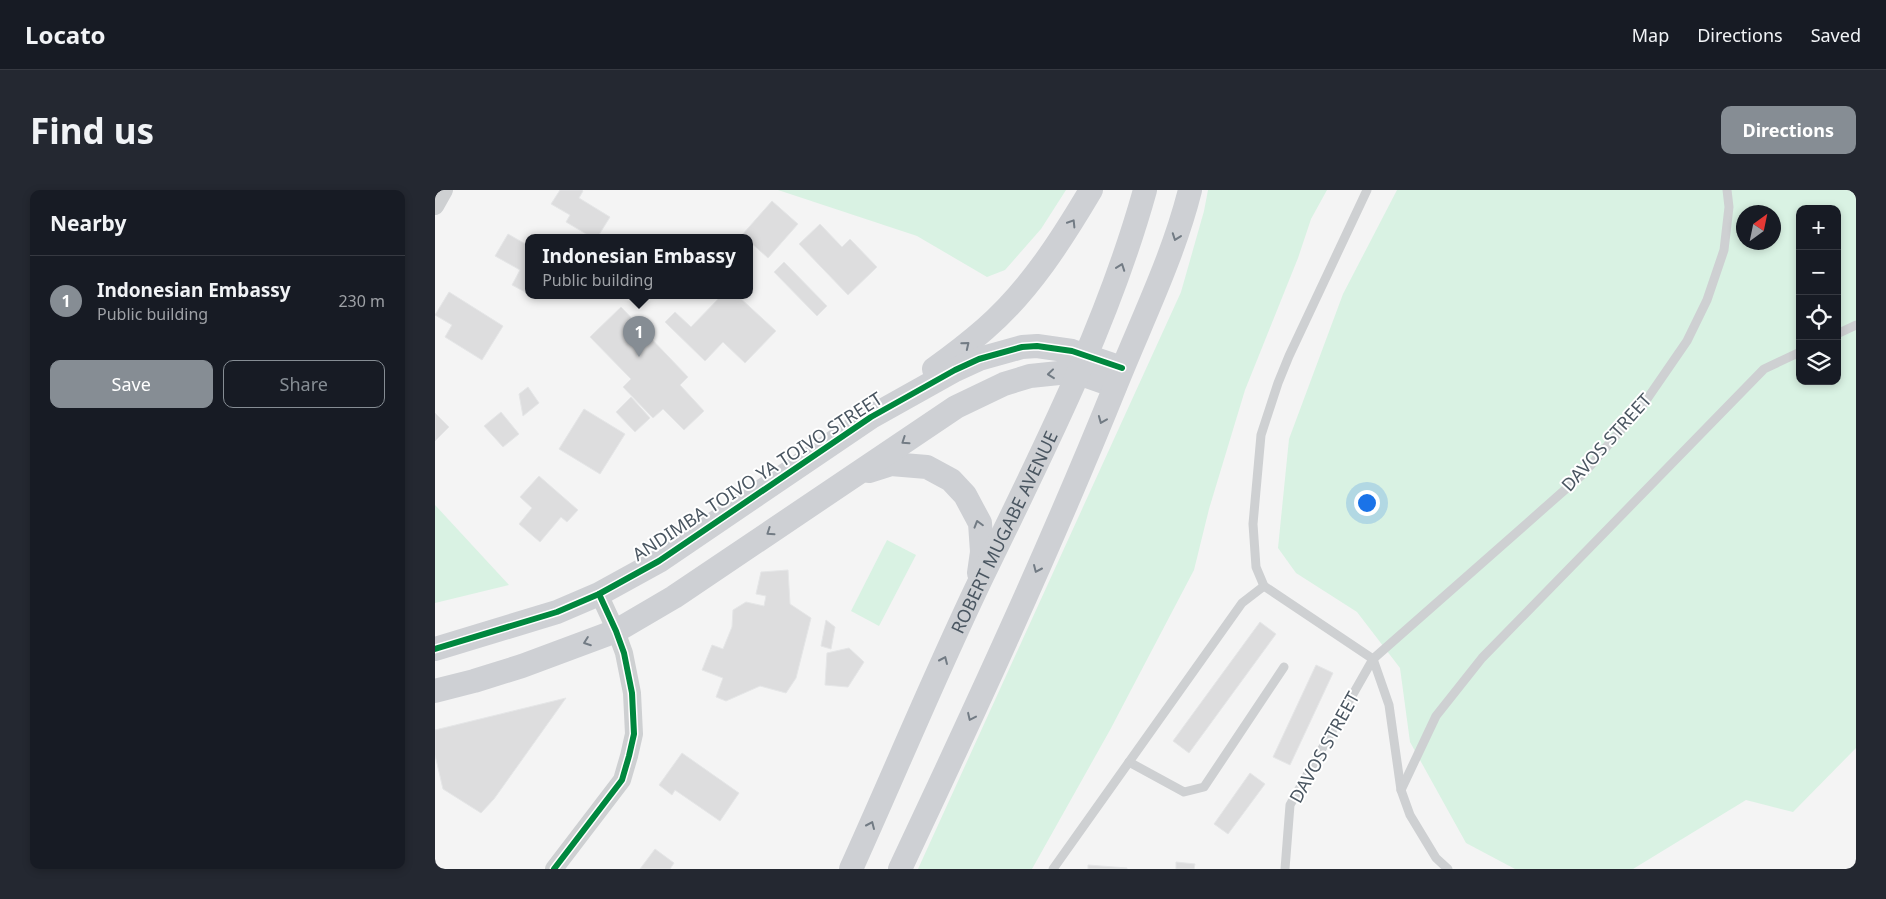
<!DOCTYPE html>
<html lang="en">
<head>
<meta charset="utf-8">
<style>
	:root { --surface:#171b24; --page:#242831; --text:#f1f3f6; --muted:#9ea1a6; --line:#363941; --accent:#868d94 }
	body { margin:0; font-family:"Noto Sans",sans-serif; background:var(--page); color:var(--text) }
	.controls { position:absolute; right:15px; top:15px; display:grid; overflow:hidden; border-radius:10px; box-shadow:0 2px 8px #0003 }
	.controls button { width:45px; height:45px; display:grid; place-items:center; padding:0; border:0; border-bottom:1px solid var(--line); background:var(--surface); color:var(--text); font:25px sans-serif }
	.compass { position:absolute; left:1301px; top:15px; width:45px; height:45px; border-radius:50%; background:var(--surface); box-shadow:0 2px 8px #0003; rotate:33deg }
	.you { position:absolute; left:931px; top:312px; width:18px; height:18px; margin:-12px; border:4px solid #fff; border-radius:50%; background:#1a73e8; box-shadow:0 0 0 8px #1a73e833 }
	.badge { display:grid; place-items:center; width:32px; height:32px; border-radius:50%; background:var(--accent); color:#fff; font-size:16px; font-weight:700 }
	.pin { position:absolute; translate:-50% -41px; filter:drop-shadow(0 1px 2px #0008) }
	.pin::after { content:''; position:absolute; top:26px; width:18px; height:15px; background:inherit; clip-path:polygon(0 0,100% 0,50% 100%) }
	.popup { position:absolute; left:90px; top:44px; width:228px; height:65px; box-sizing:border-box; display:grid; place-content:center; border-radius:10px; background:var(--surface); filter:drop-shadow(0 1px 4px #0005); font-size:16px; white-space:nowrap; color:var(--muted) }
	.popup b { font-size:19px; color:var(--text) }
	.popup::after { content:''; position:absolute; left:50%; top:100%; margin-left:-10px; border:10px solid transparent; border-top-color:var(--surface) }
	.list { margin:0; padding:0; list-style:none }
	h2 { display:flex; justify-content:space-between; align-items:center; height:65px; margin:0; padding:0 20px; font-size:21px }
	h2 small { font-size:16px; font-weight:400; color:var(--muted) }
	.list li { display:grid; grid-template-columns:32px 1fr auto; gap:15px; align-items:center; box-sizing:border-box; height:90px; padding:0 20px; border-top:1px solid var(--line) }
	.list b { display:block; font-size:19px; white-space:nowrap }
	.list p { margin:0; font-size:16px; white-space:nowrap; color:var(--muted) }
	.list em { font-size:16px; font-style:normal; color:var(--muted) }
	.actions { display:flex; gap:10px; padding:15px 20px }
	.actions a { flex:1; padding:11px 0; border:1px solid var(--accent); border-radius:10px; text-align:center; font-size:18px; color:var(--accent) }
	.actions .main { background:var(--accent); color:#fff }
	.icon { flex:none; width:28px; height:28px; fill:none; stroke:currentColor; stroke-width:2; stroke-linecap:round; stroke-linejoin:round }
	.map { position:relative; flex:none; width:1421px; height:679px; overflow:hidden; border-radius:10px }
	header { display:flex; align-items:center; gap:30px; box-sizing:border-box; height:70px; padding:0 25px; background:var(--surface); border-bottom:1px solid var(--line) }
	header strong { font-size:24px }
	nav { display:flex; gap:28px; margin-inline-start:auto; font-size:18px }
	.intro { display:flex; align-items:center; justify-content:space-between; box-sizing:border-box; height:120px; padding:0 30px }
	h1 { margin:0; font-size:35px }
	.button { padding:12px 22px; border-radius:10px; background:var(--accent); color:#fff; font-size:18px; font-weight:700 }
	main { display:flex; gap:30px; padding:0 30px }
	aside { flex:1; background:var(--surface); border-radius:10px; box-shadow:0 2px 8px #0003 }
	.map>svg:first-child { display:block }
	.green { fill:#d9f2e3; fill-rule:evenodd }
	.building { fill:#ddddde; stroke:#e5e6e7 }
	.lines { fill:none; stroke-linecap:round; stroke-linejoin:round }
	.lane { stroke:#ced0d2; stroke-width:9 }
	.street { stroke:#ced0d2; stroke-width:18 }
	.secondary { stroke:#ced0d4; stroke-width:24 }
	.cycleway-casing { stroke:#fff; stroke-width:9 }
	.cycleway { stroke:#00873e; stroke-width:6 }
	.oneway { stroke:#727b84 }
	.labels { text-anchor:middle; dominant-baseline:central; stroke-width:4; stroke-linejoin:round; paint-order:stroke }
	.street-label { font-size:18px; fill:#4a5661; stroke:#fff }
</style>
</head>
<body>
<header>
<strong>Locato</strong>
<nav><a>Map</a><a>Directions</a><a>Saved</a></nav>
</header>
<div class="intro"><h1>Find us</h1><a class="button">Directions</a></div>
<main>
<aside>
<h2>Nearby<small></small></h2>
<ul class="list">
<li><span class="badge">1</span><div><b>Indonesian Embassy</b><p>Public building</p></div><em>230 m</em></li>
</ul>
<div class="actions"><a class="main">Save</a><a>Share</a></div>
</aside>
<div class="map">
<svg width="1421" height="679" viewBox="0 0 1421 679">
	<rect width="100%" height="100%" fill="#f4f4f4"/>
	<g class="green">
		<polygon points="343,0 631,0 606,39 570,80 552,87 482,46"/>
		<polygon points="773,0 892,0 876,29 863,68 810,200 774,319 759,380 675,540 597,679 483,679 746,102 769,21"/>
		<path d="M962 0H1421V558L1358 622 1311 610 1198 679H1080L1031 653 975 552 965 478 922 422 861 383 843 358 854 249 908 104ZM1365 19H1402V191H1365ZM1308 22H1338V52H1308Z"/>
		<polygon points="0,315 74,395 0,413"/>
		<polygon points="452,350 481,365 444,436 416,421"/>
	</g>
	<g class="building">
		<polygon points="125,0 147,0 148,1 144,8 175,27 162,48 158,48 131,32 135,25 116,14"/>
		<polygon points="337,11 363,34 333,68 314,51 314,48 311,48 307,45"/>
		<polygon points="385,34 407,57 415,49 442,77 413,105 364,54"/>
		<polygon points="73,44 94,56 94,104 77,95 85,80 60,66"/>
		<polygon points="349,72 392,116 382,126 339,82"/>
		<polygon points="14,102 68,136 47,170 10,147 17,135 0,125"/>
		<polygon points="286,106 303,106 341,141 310,173 288,152 270,171 230,132 240,122 256,137"/>
		<polygon points="186,117 253,187 245,195 269,221 249,240 228,219 218,228 188,197 196,189 155,147"/>
		<polygon points="93,197 104,213 88,226 84,204"/>
		<polygon points="196,207 215,228 200,242 181,222"/>
		<polygon points="149,219 190,244 165,284 124,259"/>
		<polygon points="66,222 84,244 68,257 49,236"/>
		<polygon points="0,223 14,237 0,251"/>
		<polygon points="104,286 143,320 132,332 126,327 105,352 84,334 97,318 85,307"/>
		<polygon points="353,380 355,414 376,428 361,488 351,503 325,496 291,511 281,507 288,488 267,480 277,455 288,459 297,437 298,420 311,412 329,416 331,406 321,404 326,382"/>
		<polygon points="391,430 400,437 396,459 386,456"/>
		<polygon points="825,432 841,444 754,563 738,551"/>
		<polygon points="414,458 429,472 413,497 390,495 392,463"/>
		<polygon points="881,475 898,483 855,575 838,567"/>
		<polygon points="131,508 59,609 46,623 8,599 0,565 0,540"/>
		<polygon points="247,563 304,603 285,631 240,600 237,605 224,595"/>
		<polygon points="815,583 830,594 793,644 779,634"/>
		<polygon points="220,659 239,673 235,679 205,679"/>
		<polygon points="741,672 760,674 759,679 741,679"/>
		<polygon points="653,675 692,678 692,679 653,679"/>
	</g>
	<g class="lines">
		<g class="lane">
			<polyline points="932,0 854,166 843,193 826,245 818,334 821,377 829,396 938,469 954,515 966,600 975,625 1001,668 1013,679"/>
			<polyline points="1402,144 1421,135"/>
			<polyline points="694,572 749,602 769,597 849,477"/>
			<polyline points="966,600 1001,526 1047,468 1329,179 1365,162"/>
			<polyline points="618,679 807,413 829,396"/>
			<polyline points="850,679 855,615 938,469 1149,283 1210,212 1252,151 1272,110 1289,60 1294,17 1292,0"/>
		</g>
		<g class="street">
			<polyline points="0,16 9,0"/>
			<polyline points="119,679 187,590 194,566 199,544 197,503 189,463 181,441 164,404"/>
		</g>
		<g class="secondary">
			<path d="M499 179C517 166 534 153 550 139 594 101 627 49 656 0"/>
			<polyline points="434,281 456,274 492,277 516,290 530,305 545,333 547,362 544,383"/>
			<polyline points="0,459 122,422 164,404 224,371 436,227 520,180 544,169 587,157 602,156 637,161 687,178"/>
			<polyline points="0,501 39,491 87,476 181,441 239,407 521,217 569,194 595,186 624,183 643,183 680,196"/>
			<path id="s1" d="M416 679C459 584 499 487 544 393 606 265 672 137 710 0"/>
			<path d="M465 679C540 520 614 360 680 197 706 132 738 68 755 0"/>
		</g>
		<defs>
			<g id="cycleway">
				<polyline points="0,459 122,422 164,404 224,371 436,227 520,180 544,169 587,157 602,156 637,161 687,178"/>
				<polyline points="119,679 187,590 194,566 199,544 197,503 189,463 181,441 164,404"/>
			</g>
		</defs>
		<use href="#cycleway" class="cycleway-casing"/>
		<use href="#cycleway" class="cycleway"/>
	</g>
	<defs><path id="oneway-chevron" d="M-2-3.5L2.5 0L-2 3.5" fill="none" stroke-width="1.6" stroke-linecap="round" stroke-linejoin="round" transform="scale(1.25)"/></defs>
	<g class="oneway">
		<use href="#oneway-chevron" transform="translate(637 33) rotate(-58)"/>
		<use href="#oneway-chevron" transform="translate(741 47) rotate(110)"/>
		<use href="#oneway-chevron" transform="translate(686 77) rotate(-70)"/>
		<use href="#oneway-chevron" transform="translate(531 155) rotate(-39)"/>
		<use href="#oneway-chevron" transform="translate(616 184) rotate(174)"/>
		<use href="#oneway-chevron" transform="translate(667 230) rotate(112)"/>
		<use href="#oneway-chevron" transform="translate(470 251) rotate(146)"/>
		<use href="#oneway-chevron" transform="translate(543 334) rotate(-106)"/>
		<use href="#oneway-chevron" transform="translate(335 342) rotate(146)"/>
		<use href="#oneway-chevron" transform="translate(602 379) rotate(114)"/>
		<use href="#oneway-chevron" transform="translate(152 452) rotate(160)"/>
		<use href="#oneway-chevron" transform="translate(509 470) rotate(-66)"/>
		<use href="#oneway-chevron" transform="translate(536 527) rotate(115)"/>
		<use href="#oneway-chevron" transform="translate(436 635) rotate(-66)"/>
	</g>
	<g class="labels">
		<g class="street-label">
			<text transform="translate(1171 252) rotate(-48)">DAVOS STREET</text>
			<text transform="translate(322 286) rotate(-33)">ANDIMBA TOIVO YA TOIVO STREET</text>
			<text stroke="none"><textPath href="#s1" startOffset="370">ROBERT MUGABE AVENUE</textPath></text>
			<text transform="translate(889 557) rotate(-61)">DAVOS STREET</text>
		</g>
	</g>
</svg>
<div class="controls">
<button>+</button>
<button>−</button>
<button><svg class="icon" aria-label="locate" viewBox="0 0 24 24"><circle cx="12" cy="12" r="6"/><path d="M12 2v4M12 18v4M2 12h4M18 12h4"/></svg></button>
<button><svg class="icon" aria-label="layers" viewBox="0 0 24 24"><path d="M12 4l9 5-9 5-9-5zM3 14l9 5 9-5"/></svg></button>
</div>
<svg class="compass" viewBox="-18 -18 36 36"><path d="M0-13l5 13h-10z" fill="#e53935"/><path d="M0 13l5-13h-10z" fill="#9ea1a6"/></svg>
<div class="you"></div>
<div class="pin badge" style="left:204px;top:167px">1</div>
<div class="popup"><b>Indonesian Embassy</b>Public building</div>
</div>
</main>
</body>
</html>
